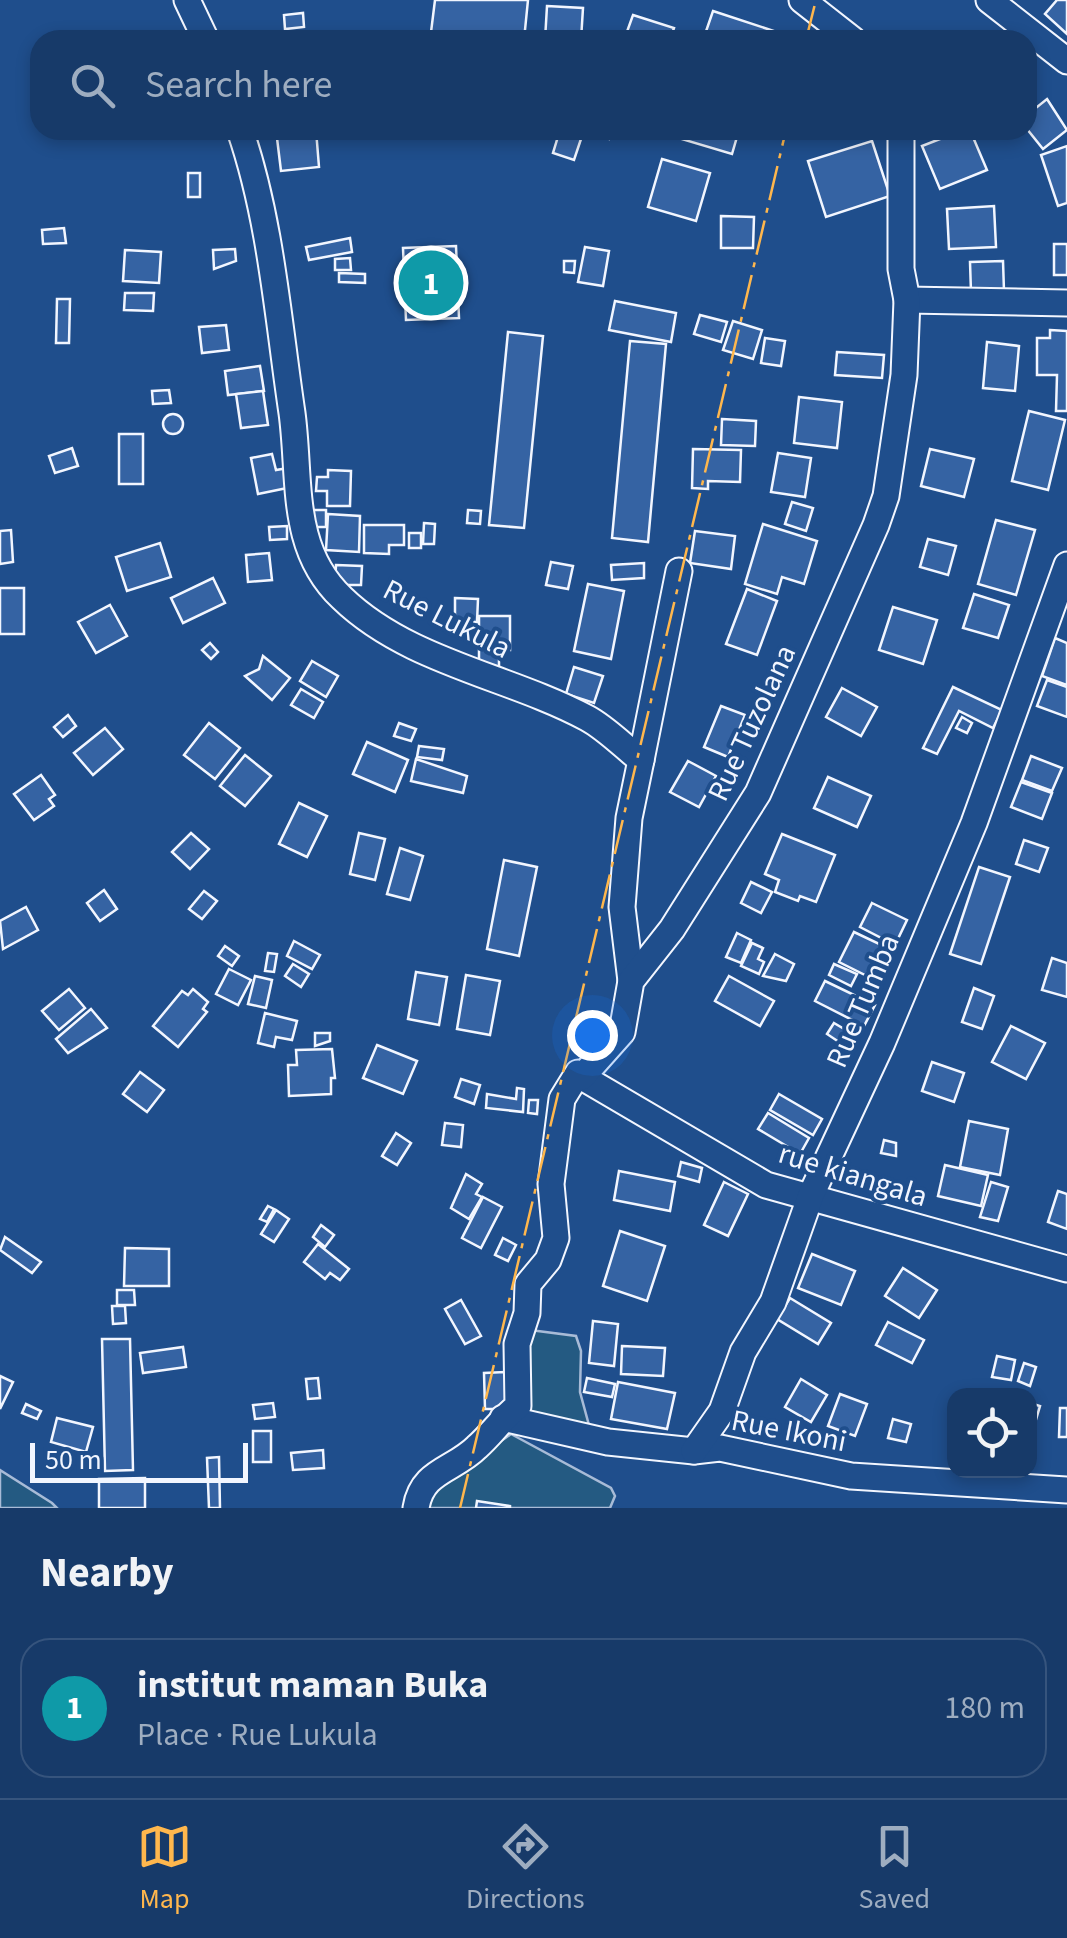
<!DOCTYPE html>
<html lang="en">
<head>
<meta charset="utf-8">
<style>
	:root { --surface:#173a69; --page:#244571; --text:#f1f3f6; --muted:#9eadc0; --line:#36547d; --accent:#ffb74d }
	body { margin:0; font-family:"Source Sans 3",sans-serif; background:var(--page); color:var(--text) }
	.controls { position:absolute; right:30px; bottom:30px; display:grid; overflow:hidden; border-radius:20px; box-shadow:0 5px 15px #0003 }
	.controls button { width:90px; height:90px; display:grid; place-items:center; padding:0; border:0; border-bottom:2px solid var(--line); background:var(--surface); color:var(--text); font:50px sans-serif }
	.scale { position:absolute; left:30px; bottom:25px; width:218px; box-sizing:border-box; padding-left:10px; border:5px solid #f2f6ff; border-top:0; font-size:28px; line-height:35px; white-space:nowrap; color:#f2f6ff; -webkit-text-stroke:8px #1f4e8c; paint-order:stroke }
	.you { position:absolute; left:592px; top:1035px; width:35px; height:35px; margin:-25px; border:8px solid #fff; border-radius:50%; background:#1a73e8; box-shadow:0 0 0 15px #1a73e833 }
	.badge { display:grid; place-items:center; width:65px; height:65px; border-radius:50%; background:var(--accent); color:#fff; font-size:32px; font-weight:700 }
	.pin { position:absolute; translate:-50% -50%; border:5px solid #fff; box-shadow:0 2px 10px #0006 }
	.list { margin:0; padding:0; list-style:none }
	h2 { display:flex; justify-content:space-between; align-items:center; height:130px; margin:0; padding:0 40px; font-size:42px }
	h2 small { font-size:32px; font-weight:400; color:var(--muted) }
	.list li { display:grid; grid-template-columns:65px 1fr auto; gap:30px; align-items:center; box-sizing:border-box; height:140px; margin:0 20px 20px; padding:0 20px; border:2px solid var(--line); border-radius:30px }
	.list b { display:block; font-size:38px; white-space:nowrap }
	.list p { margin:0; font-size:32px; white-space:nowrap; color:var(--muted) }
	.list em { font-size:32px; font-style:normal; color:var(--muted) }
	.icon { flex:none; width:55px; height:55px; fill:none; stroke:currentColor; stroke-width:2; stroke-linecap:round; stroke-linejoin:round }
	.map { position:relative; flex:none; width:1067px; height:1508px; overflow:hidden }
	.search { position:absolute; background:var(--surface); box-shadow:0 5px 15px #0003; left:30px; right:30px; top:30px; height:110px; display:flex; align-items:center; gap:25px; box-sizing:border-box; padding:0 35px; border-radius:30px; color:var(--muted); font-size:38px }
	.sheet { height:290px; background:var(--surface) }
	nav { display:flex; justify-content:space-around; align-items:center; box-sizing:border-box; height:140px; border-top:2px solid var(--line); background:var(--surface); font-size:28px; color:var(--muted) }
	nav a { display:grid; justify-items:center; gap:5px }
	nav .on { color:var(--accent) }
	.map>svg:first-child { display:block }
	.green { fill:#245a82; stroke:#a8bbd7; stroke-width:2.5 }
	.building { fill:#3563a3; stroke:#f2f6ff; stroke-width:2.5 }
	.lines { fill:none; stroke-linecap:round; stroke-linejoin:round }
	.minor-casing { stroke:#f2f6ff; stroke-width:29 }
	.minor { stroke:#1f4e8c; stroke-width:25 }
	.power { stroke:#ffb74d; stroke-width:2.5; stroke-dasharray:35 8 5 8; stroke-linecap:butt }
	.labels { text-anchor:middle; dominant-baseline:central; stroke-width:8; stroke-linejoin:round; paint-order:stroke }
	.street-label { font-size:30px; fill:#f2f6ff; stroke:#1f4e8c }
</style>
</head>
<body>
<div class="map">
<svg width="1067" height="1508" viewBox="0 0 1067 1508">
	<rect width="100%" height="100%" fill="#1f4e8c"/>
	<g class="green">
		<polygon points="530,1330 576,1336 581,1351 580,1392 590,1429 525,1410"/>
		<polygon points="511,1434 611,1488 615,1496 610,1508 425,1508 433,1489"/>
		<polygon points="0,1470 52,1503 57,1508 0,1508"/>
	</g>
	<g class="building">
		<polygon points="435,0 528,0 524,40 431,32"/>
		<polygon points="1057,0 1067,0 1067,34 1045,14"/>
		<polygon points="547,6 583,8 581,40 545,40"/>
		<polygon points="713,11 777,32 775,40 703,40"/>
		<polygon points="303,13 304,27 285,29 284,15"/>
		<polygon points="633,15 674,28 670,40 624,40"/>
		<polygon points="1047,99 1067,130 1043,149 1027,129 1027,115"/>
		<polygon points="276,130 316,130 319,167 281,171"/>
		<polygon points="560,130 582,136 574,160 553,153"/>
		<polygon points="595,130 612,130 609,139 594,134"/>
		<polygon points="669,130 739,130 732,154 668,135"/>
		<polygon points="963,130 970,130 987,170 940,189 922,146"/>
		<polygon points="872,141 890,196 826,217 808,161"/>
		<polygon points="1067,146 1067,203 1058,206 1041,155"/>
		<polygon points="662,159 710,173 696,221 648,207"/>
		<rect x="188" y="173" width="12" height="24"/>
		<polygon points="994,206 996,247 949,249 947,209"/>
		<polygon points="721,216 754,217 753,248 721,248"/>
		<polygon points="64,228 66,243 43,244 42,230"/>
		<polygon points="350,238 352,252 309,260 306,247"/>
		<rect x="1054" y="244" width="13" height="31"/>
		<polygon points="456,246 459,318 406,320 403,248"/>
		<polygon points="585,247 609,251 603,286 578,282"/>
		<polygon points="235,249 236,261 214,269 213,250"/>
		<polygon points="125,250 161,252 159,283 123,281"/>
		<polygon points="350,258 351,270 335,270 335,259"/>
		<polygon points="564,261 575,261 574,273 564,272"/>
		<polygon points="1003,261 1004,291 971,292 970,262"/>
		<polygon points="339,273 365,274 365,283 339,282"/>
		<polygon points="125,293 154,293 153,311 124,310"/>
		<polygon points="57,299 70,299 69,343 56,343"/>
		<polygon points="615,301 676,313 671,342 609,330"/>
		<polygon points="700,315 727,322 721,342 694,334"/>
		<polygon points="733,321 762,330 753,359 723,350"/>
		<polygon points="226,325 229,350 202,353 199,327"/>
		<polygon points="1050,330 1067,331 1067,411 1056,411 1057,375 1037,375 1037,338 1050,338"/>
		<polygon points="508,332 543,336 524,528 489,525"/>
		<polygon points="765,338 785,341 781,366 761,363"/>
		<polygon points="630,341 666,344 648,542 612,538"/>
		<polygon points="987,342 1019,346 1015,391 983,388"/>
		<polygon points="837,352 884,355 882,378 835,375"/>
		<polygon points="260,366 264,391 228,395 225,371"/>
		<polygon points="169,390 171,403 153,404 152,391"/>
		<polygon points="263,391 268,425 241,428 236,394"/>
		<polygon points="799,397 842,402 837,448 794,443"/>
		<polygon points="1029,411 1065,420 1048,490 1012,481"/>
		<circle cx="173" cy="424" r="10"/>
		<polygon points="722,419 756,421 755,446 721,445"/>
		<rect x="119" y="434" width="24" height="50"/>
		<polygon points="72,448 78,466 55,473 49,456"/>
		<polygon points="693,449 741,450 740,482 708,481 708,489 692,488"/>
		<polygon points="930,449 974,459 964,497 921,486"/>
		<polygon points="778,453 811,458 805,497 771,492"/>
		<polygon points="272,454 276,470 288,468 292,487 258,494 251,458"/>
		<polygon points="328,470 351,471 350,506 327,506 327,491 316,491 317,477 328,477"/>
		<polygon points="792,502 813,508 806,531 785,524"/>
		<rect x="310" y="510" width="16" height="17"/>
		<polygon points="468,510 481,511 480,524 467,523"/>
		<polygon points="328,514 360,516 359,552 326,550"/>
		<polygon points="996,520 1035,530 1016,595 978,584"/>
		<polygon points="424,523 435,524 434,544 423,544"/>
		<polygon points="763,524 817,541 804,584 782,577 777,594 745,584"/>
		<polygon points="364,525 404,525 404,545 389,545 389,554 364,553"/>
		<polygon points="287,526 287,539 270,540 269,527"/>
		<polygon points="11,530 13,562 0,564 0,531"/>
		<polygon points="695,531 735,536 731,569 690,563"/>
		<rect x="409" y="533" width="12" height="15"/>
		<polygon points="928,539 956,546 948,575 920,567"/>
		<polygon points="160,543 171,577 127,591 116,557"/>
		<polygon points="269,553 272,580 248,582 246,555"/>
		<polygon points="551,562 573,566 568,589 546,585"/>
		<polygon points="644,563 644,578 612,580 611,565"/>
		<polygon points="336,565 362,566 361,585 335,585"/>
		<polygon points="213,578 225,603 183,623 171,598"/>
		<polygon points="588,584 624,591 611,659 574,651"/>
		<rect x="0" y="588" width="24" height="46"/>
		<polygon points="747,589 777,601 757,655 726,644"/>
		<polygon points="974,594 1009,605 998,638 963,628"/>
		<polygon points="455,598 478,599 477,622 455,622"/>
		<polygon points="110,605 127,636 96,653 78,622"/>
		<polygon points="893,607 937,620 923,664 879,650"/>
		<polygon points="479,616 510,616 510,650 499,650 499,673 479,673"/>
		<polygon points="1055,638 1067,643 1067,685 1042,676"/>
		<polygon points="210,643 218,652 211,659 202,650"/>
		<polygon points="263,656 290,678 272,700 245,676 259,669"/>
		<polygon points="312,661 338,676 326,697 300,681"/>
		<polygon points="574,667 603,676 594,703 566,694"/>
		<polygon points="1047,680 1067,687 1067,717 1037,706"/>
		<polygon points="953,687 1002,710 993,728 959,711 937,754 923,748"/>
		<polygon points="842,688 877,707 861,736 826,717"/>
		<polygon points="301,689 323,702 314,718 291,705"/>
		<polygon points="721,706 745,715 728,757 704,747"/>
		<polygon points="68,715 76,726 63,737 54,727"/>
		<polygon points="962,717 972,723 967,733 956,728"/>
		<polygon points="209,723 240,748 215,779 184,755"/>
		<polygon points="399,723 416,729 411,741 394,736"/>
		<polygon points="105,728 123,749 93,775 74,753"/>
		<polygon points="367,742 408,760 395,792 353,774"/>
		<polygon points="419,746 444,749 442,760 417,757"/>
		<polygon points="245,755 271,776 245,806 220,786"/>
		<polygon points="1031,756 1062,768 1052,791 1022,780"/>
		<polygon points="416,759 467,776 463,793 411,781"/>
		<polygon points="688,761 716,776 699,807 670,792"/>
		<polygon points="41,775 55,795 49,799 54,806 34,820 14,794"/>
		<polygon points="828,777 871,796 857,827 814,808"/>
		<polygon points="1021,782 1052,793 1042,819 1011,807"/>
		<polygon points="299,803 327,816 307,857 279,844"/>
		<polygon points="191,833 209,849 190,869 172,852"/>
		<polygon points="359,833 385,839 375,880 350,874"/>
		<polygon points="782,834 835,855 816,902 800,896 798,901 775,892 779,880 765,874"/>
		<polygon points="1024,840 1048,848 1039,872 1016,864"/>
		<polygon points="400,848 423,856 410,900 387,894"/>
		<polygon points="504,860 537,867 519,956 487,949"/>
		<polygon points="979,867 1010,877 981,964 950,954"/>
		<polygon points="751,882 772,892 761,913 741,903"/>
		<polygon points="104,890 117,909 100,921 87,903"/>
		<polygon points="204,891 217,901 202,919 189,909"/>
		<polygon points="872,903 907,920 895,945 860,927"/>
		<polygon points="26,907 38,930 3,949 0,921"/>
		<polygon points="854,932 890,949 875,980 839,962"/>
		<polygon points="737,933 751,940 741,963 726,957"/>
		<polygon points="294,941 320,955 312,969 287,956"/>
		<polygon points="752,943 763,948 758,959 764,962 759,974 741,966"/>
		<polygon points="225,946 239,956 232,966 218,956"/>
		<polygon points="268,953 277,954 274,972 265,971"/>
		<polygon points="775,954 794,964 786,981 763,976"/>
		<polygon points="1052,958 1067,963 1067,997 1042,990"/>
		<polygon points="293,964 309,974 301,987 285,976"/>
		<polygon points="834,964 857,974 851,986 829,975"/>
		<polygon points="229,969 251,980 238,1005 216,994"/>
		<polygon points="416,972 447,977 439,1025 408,1019"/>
		<polygon points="466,975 500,981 490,1035 457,1029"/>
		<polygon points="255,976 272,980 266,1008 248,1004"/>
		<polygon points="729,976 774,1001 760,1026 715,1001"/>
		<polygon points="825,981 875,1005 864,1026 815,1001"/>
		<polygon points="974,988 994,996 982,1029 962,1022"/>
		<polygon points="69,989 85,1008 59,1030 42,1011"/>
		<polygon points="193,989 208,1002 203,1009 207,1012 178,1047 153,1026 182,991 188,995"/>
		<polygon points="91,1009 107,1028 68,1053 56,1039"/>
		<polygon points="265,1013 297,1021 292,1040 276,1037 274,1047 258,1043"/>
		<polygon points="834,1023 856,1036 848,1048 827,1034"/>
		<polygon points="1011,1026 1045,1043 1026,1079 992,1062"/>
		<polygon points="315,1033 330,1033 330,1041 315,1046"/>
		<polygon points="377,1045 417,1061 403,1094 363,1078"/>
		<polygon points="332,1049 335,1078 331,1078 331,1094 289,1096 288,1065 297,1065 296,1050"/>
		<polygon points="932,1062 964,1073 954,1102 922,1091"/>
		<polygon points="140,1072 164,1090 147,1112 123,1094"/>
		<polygon points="461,1079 480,1085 474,1104 455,1097"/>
		<polygon points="517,1088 524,1089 523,1112 486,1108 487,1094 516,1099"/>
		<polygon points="779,1094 822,1119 813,1135 770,1110"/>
		<polygon points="529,1100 538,1100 537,1114 528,1113"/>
		<polygon points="768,1113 809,1138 800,1154 758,1129"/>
		<polygon points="969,1121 1008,1129 1000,1175 960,1167"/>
		<polygon points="445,1123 463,1125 461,1147 442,1145"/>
		<polygon points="396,1133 411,1143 397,1165 382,1156"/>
		<polygon points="884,1140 896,1143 896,1156 881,1153"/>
		<polygon points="681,1162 702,1168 699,1182 678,1176"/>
		<polygon points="945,1165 988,1175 981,1206 938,1196"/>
		<polygon points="619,1171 675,1182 670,1211 614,1200"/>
		<polygon points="466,1174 482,1184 476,1194 482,1197 469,1219 451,1208"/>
		<polygon points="724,1182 748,1194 728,1236 704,1225"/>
		<polygon points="991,1182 1008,1187 998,1221 980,1217"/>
		<polygon points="1058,1191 1067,1194 1067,1229 1048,1222"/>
		<polygon points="483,1197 502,1207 481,1248 462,1238"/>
		<polygon points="268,1206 274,1209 267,1222 260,1219"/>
		<polygon points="276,1210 289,1219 274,1242 261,1234"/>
		<polygon points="321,1225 334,1235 325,1247 313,1237"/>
		<polygon points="620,1231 665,1246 647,1301 603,1286"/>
		<polygon points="5,1237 41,1262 32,1273 0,1250"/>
		<polygon points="503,1238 516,1245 508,1261 495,1255"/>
		<polygon points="318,1244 349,1269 340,1280 330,1273 325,1279 304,1262"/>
		<polygon points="125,1248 169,1249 169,1286 124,1286"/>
		<polygon points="812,1254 855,1271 841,1305 798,1288"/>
		<polygon points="903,1268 937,1290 919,1318 885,1296"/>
		<polygon points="117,1290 134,1290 135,1305 117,1305"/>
		<polygon points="790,1298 831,1323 818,1344 777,1319"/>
		<polygon points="461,1300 481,1336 465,1344 445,1309"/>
		<polygon points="112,1306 125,1306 126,1323 113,1324"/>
		<polygon points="593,1321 618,1324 614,1366 589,1363"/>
		<polygon points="888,1322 924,1340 912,1363 876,1345"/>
		<polygon points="102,1339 130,1339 133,1470 105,1471"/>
		<polygon points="622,1346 665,1348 663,1376 621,1374"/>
		<polygon points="183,1347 186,1367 143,1373 140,1353"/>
		<polygon points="997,1356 1015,1360 1011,1380 992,1377"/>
		<polygon points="1024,1363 1036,1367 1030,1386 1018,1381"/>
		<polygon points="505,1372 506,1409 485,1409 484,1373"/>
		<polygon points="0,1376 13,1382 0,1409"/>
		<polygon points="318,1378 320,1398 308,1399 306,1379"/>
		<polygon points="587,1378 615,1384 612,1397 584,1392"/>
		<polygon points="801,1379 827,1395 811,1422 785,1407"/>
		<polygon points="618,1382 675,1393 667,1429 611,1419"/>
		<polygon points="840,1394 867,1404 855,1436 828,1426"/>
		<polygon points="273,1403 275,1417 255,1419 253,1405"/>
		<polygon points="1030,1403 1040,1406 1030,1440"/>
		<polygon points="26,1404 41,1411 37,1419 22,1413"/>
		<polygon points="1060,1408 1067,1408 1067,1437 1059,1437"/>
		<polygon points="57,1418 93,1427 86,1452 51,1442"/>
		<polygon points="893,1419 911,1424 906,1442 888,1438"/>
		<rect x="253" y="1431" width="18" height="31"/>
		<polygon points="323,1450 324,1468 293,1470 291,1453"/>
		<polygon points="219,1457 220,1508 209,1508 207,1458"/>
		<polygon points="145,1478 145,1508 99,1508 99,1479"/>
		<polygon points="477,1501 510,1506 510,1508 476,1508"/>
	</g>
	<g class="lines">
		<defs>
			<g id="minor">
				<polyline points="187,0 206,40"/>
				<polyline points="802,0 853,40"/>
				<polyline points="989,0 1067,61"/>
				<path d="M240 130C271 220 278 319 292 413 301 479 289 548 342 598 408 662 509 676 587 718 606 728 624 747 641 760L629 818 622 907 631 981"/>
				<polyline points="907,300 1067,303"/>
				<polyline points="641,760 679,571"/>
				<polyline points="582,1077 766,1185 1067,1269"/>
				<polyline points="503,1418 608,1442 694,1451 720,1448 851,1476 1067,1490"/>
				<polyline points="694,1451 722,1411 743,1352 773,1302 811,1195 882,1043 974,823 1067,565"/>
				<path d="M416 1508C422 1470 453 1471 477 1447 492 1434 502 1418 518 1406L517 1344 527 1313 528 1284 548 1260 556 1238 551 1184 562 1099 578 1073 582 1077 622 1032 631 981 672 929 758 793 876 525 886 496 904 375 907 300 901 269V130"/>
			</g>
		</defs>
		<use href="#minor" class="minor-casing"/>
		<use href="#minor" class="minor"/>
		<g class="power">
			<polyline points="806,40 816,0"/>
			<polyline points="460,1508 786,130"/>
		</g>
	</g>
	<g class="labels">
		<g class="street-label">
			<text transform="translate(447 619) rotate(27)">Rue Lukula</text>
			<text transform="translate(752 723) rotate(-65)">Rue Tuzolana</text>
			<text transform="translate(863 1001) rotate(-67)">Rue Tumba</text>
			<text transform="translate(853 1175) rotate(17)">rue kiangala</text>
			<text transform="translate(789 1431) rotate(11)">Rue Ikoni</text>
		</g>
	</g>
</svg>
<div class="controls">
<button><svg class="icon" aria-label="locate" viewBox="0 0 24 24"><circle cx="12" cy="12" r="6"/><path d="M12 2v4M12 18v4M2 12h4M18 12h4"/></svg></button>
</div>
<div class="scale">50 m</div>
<div class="you"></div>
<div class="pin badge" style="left:431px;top:283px;background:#0f9aa8">1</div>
<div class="search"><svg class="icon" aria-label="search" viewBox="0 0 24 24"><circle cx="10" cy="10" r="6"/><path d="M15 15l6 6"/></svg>Search here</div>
</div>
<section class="sheet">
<h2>Nearby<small></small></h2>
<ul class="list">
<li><span class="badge" style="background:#0f9aa8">1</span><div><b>institut maman Buka</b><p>Place · Rue Lukula</p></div><em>180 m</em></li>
</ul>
</section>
<nav>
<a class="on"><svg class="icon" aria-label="map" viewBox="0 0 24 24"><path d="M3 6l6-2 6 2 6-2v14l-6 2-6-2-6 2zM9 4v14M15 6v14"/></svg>Map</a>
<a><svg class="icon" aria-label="directions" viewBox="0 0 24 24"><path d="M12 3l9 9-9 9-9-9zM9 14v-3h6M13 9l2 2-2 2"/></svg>Directions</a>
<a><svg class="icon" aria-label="saved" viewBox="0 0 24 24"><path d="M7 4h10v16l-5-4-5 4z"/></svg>Saved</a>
</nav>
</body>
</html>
